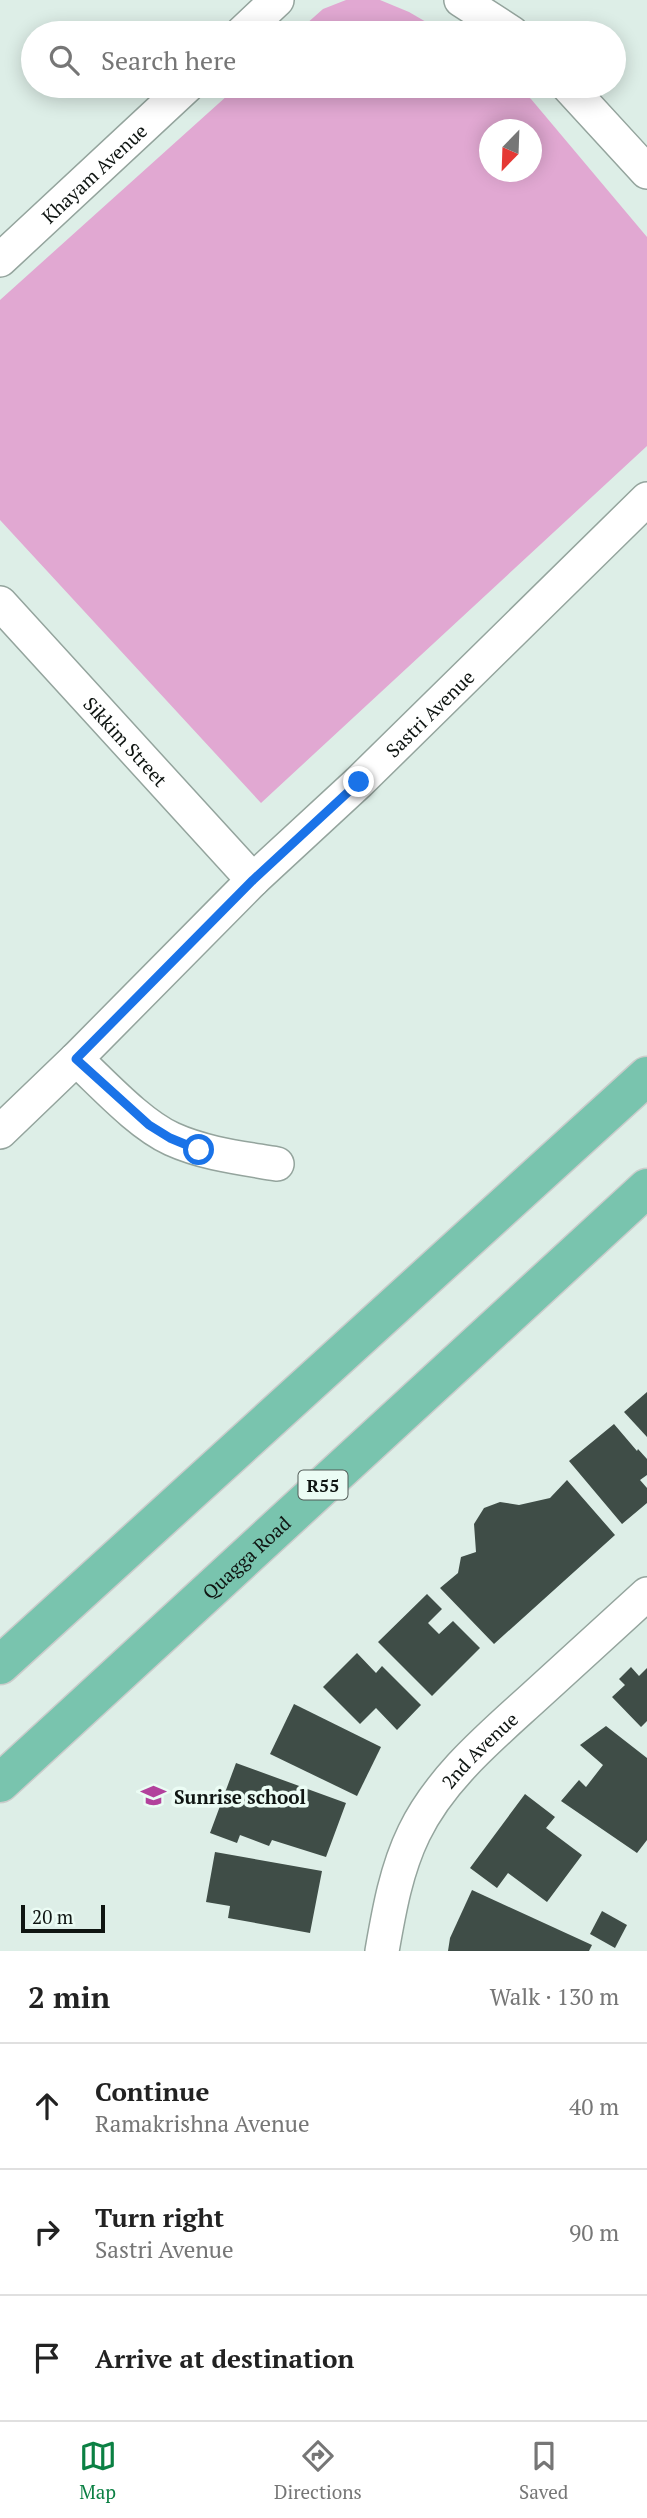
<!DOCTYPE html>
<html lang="en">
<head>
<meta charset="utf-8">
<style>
	:root { --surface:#fff; --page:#f6f6f6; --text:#222; --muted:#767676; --line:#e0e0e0; --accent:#0b8043 }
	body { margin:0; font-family:"PT Serif",serif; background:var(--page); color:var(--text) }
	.compass { position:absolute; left:479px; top:119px; width:63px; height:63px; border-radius:50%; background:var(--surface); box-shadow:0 4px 18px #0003; rotate:203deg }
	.scale { position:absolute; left:21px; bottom:18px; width:84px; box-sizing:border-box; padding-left:7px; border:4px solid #0f1512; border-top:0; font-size:19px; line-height:24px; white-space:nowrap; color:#0f1512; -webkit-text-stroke:5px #ebfcf4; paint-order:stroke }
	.stop { position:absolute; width:21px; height:21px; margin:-16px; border:5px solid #1a73e8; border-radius:50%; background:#fff }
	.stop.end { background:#1a73e8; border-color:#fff; box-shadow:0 2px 7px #0008 }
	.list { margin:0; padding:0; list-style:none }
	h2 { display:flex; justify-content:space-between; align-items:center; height:91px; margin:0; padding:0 28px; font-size:30px }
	h2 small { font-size:23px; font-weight:400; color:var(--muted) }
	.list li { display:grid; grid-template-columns:46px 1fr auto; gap:21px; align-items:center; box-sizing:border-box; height:126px; padding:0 28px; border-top:2px solid var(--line) }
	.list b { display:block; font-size:26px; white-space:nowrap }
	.list p { margin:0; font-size:23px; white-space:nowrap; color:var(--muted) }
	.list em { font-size:23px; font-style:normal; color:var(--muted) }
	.icon { flex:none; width:38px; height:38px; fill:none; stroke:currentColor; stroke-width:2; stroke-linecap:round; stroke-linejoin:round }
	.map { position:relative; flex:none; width:647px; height:1951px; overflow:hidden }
	.search { position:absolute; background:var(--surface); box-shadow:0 4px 18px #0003; left:21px; right:21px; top:21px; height:77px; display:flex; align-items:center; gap:18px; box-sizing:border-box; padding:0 24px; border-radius:38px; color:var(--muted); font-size:26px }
	.sheet { height:469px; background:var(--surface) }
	nav { display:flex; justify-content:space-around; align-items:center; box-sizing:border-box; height:98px; border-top:2px solid var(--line); background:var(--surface); font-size:19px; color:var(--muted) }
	nav a { display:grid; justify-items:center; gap:4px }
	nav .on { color:var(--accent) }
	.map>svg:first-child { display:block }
	.green { fill:#e1a8d2; fill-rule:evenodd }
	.building { fill:#3f4d47 }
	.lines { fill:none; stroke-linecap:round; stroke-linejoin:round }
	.minor-casing { stroke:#94a49d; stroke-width:36 }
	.primary-casing { stroke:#cacccb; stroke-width:41 }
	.minor { stroke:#fff; stroke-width:33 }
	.primary { stroke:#79c4ae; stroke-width:38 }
	.route { stroke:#1a73e8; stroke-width:9 }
	.labels { text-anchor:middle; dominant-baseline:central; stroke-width:7; stroke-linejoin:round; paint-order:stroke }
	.shield { fill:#ebfcf4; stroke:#515a56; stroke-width:2 }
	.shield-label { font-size:18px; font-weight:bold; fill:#0f1512 }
	.street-label { font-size:19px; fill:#0f1512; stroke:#ebfcf4 }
	.poi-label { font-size:19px; font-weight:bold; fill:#0f1512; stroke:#ebfcf4; text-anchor:start }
</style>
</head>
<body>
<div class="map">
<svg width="647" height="1951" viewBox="0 0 647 1951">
	<rect width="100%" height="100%" fill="#ddeee7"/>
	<g class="green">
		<polygon points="346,0 380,0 409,12 445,33 296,33 323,9"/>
		<path d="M238 86H515L531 99 647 237V446L261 803 0 520V300ZM490 130H532V172H490Z"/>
	</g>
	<g class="building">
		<polygon points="647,1392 647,1437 624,1412"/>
		<polygon points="614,1424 637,1451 638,1449 647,1459 647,1475 640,1480 647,1488 647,1503 622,1524 569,1461"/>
		<polygon points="567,1480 615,1535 494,1644 440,1588 458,1573 461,1557 476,1552 474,1524 484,1508 500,1502 519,1505 550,1498"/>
		<polygon points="427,1594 442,1609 428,1623 439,1634 453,1621 480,1648 432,1696 378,1642"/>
		<polygon points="357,1653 376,1673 382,1666 421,1705 397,1730 376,1708 360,1724 323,1687"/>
		<polygon points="631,1667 639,1676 647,1668 647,1721 641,1727 612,1697 625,1685 619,1679"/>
		<polygon points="294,1704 381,1747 357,1796 270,1754"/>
		<polygon points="606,1726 647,1758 647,1840 637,1853 561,1801 579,1780 586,1787 603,1765 580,1745"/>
		<polygon points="236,1763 346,1803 326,1857 272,1840 269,1846 240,1835 237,1843 210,1833"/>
		<polygon points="525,1794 555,1817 546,1828 582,1855 547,1902 508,1873 497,1888 470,1868"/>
		<polygon points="215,1852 322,1871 310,1933 228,1918 230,1906 206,1902"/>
		<polygon points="472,1890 592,1945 589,1951 448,1951 450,1938"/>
		<polygon points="602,1911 627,1925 615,1948 590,1934"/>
	</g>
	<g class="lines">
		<defs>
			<g id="minor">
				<polyline points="461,0 512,33"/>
				<polyline points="242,33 277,0"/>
				<polyline points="568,86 647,172"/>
				<path id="s1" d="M0 260 187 86"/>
				<path id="s2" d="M0 603 253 880"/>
				<path d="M76 1059C103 1084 139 1124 172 1139 205 1154 242 1158 277 1164"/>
				<path id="s3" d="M0 1132 76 1059 253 880 359 782 647 499"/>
				<path id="s4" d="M382 1951C389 1911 396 1870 414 1833 440 1779 489 1738 533 1698 571 1663 609 1629 647 1594"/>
			</g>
			<g id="primary">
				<polyline points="0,1665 647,1076"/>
				<path id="s5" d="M0 1783 647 1188"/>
			</g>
		</defs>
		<use href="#minor" class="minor-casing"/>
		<use href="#primary" class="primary-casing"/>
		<use href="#minor" class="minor"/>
		<use href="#primary" class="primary"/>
	</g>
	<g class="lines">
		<polyline class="route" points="199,1150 170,1138 149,1125 76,1059 253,880 359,782"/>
	</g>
	<defs>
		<symbol id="school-bare" viewBox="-9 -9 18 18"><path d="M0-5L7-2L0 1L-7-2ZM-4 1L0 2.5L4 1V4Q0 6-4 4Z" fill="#b2419c" stroke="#ebfcf4" stroke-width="2.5" paint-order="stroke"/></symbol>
	</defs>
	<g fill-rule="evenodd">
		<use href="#school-bare" x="136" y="1778" width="35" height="35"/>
	</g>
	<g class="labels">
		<rect class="shield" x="298.5" y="1470.5" width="49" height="29" rx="5"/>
		<g class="shield-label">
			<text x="323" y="1485">R55</text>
		</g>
		<g class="street-label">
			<text stroke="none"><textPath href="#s1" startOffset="128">Khayam Avenue</textPath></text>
			<text stroke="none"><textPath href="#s3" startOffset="600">Sastri Avenue</textPath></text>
			<text stroke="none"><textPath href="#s2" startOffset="187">Sikkim Street</textPath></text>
			<text stroke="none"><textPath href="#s5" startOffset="334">Quagga Road</textPath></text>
			<text stroke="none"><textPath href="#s4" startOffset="229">2nd Avenue</textPath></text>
		</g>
		<g class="poi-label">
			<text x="174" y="1796">Sunrise school</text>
		</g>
	</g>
</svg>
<svg class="compass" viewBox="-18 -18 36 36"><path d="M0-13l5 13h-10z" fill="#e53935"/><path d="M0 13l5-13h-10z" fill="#767676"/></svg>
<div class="scale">20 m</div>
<div class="stop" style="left:199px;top:1150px"></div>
<div class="stop end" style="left:359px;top:782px"></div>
<div class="search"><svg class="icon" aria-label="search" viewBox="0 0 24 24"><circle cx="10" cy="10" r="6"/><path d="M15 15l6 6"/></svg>Search here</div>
</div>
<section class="sheet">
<h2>2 min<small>Walk · 130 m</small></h2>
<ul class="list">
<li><svg class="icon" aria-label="ahead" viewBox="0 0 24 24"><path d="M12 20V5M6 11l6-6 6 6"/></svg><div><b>Continue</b><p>Ramakrishna Avenue</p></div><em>40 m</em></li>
<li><svg class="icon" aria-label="right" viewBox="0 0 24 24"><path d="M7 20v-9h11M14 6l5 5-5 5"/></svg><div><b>Turn right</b><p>Sastri Avenue</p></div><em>90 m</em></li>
<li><svg class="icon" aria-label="arrive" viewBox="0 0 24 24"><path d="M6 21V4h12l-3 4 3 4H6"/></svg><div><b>Arrive at destination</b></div></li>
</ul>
</section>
<nav>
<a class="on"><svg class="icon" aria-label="map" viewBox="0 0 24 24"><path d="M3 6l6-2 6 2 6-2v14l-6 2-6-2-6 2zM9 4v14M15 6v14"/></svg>Map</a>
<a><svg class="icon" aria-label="directions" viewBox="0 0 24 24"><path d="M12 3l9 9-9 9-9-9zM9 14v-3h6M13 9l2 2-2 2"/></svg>Directions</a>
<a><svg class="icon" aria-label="saved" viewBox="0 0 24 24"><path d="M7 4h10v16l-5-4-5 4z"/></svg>Saved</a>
</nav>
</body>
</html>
